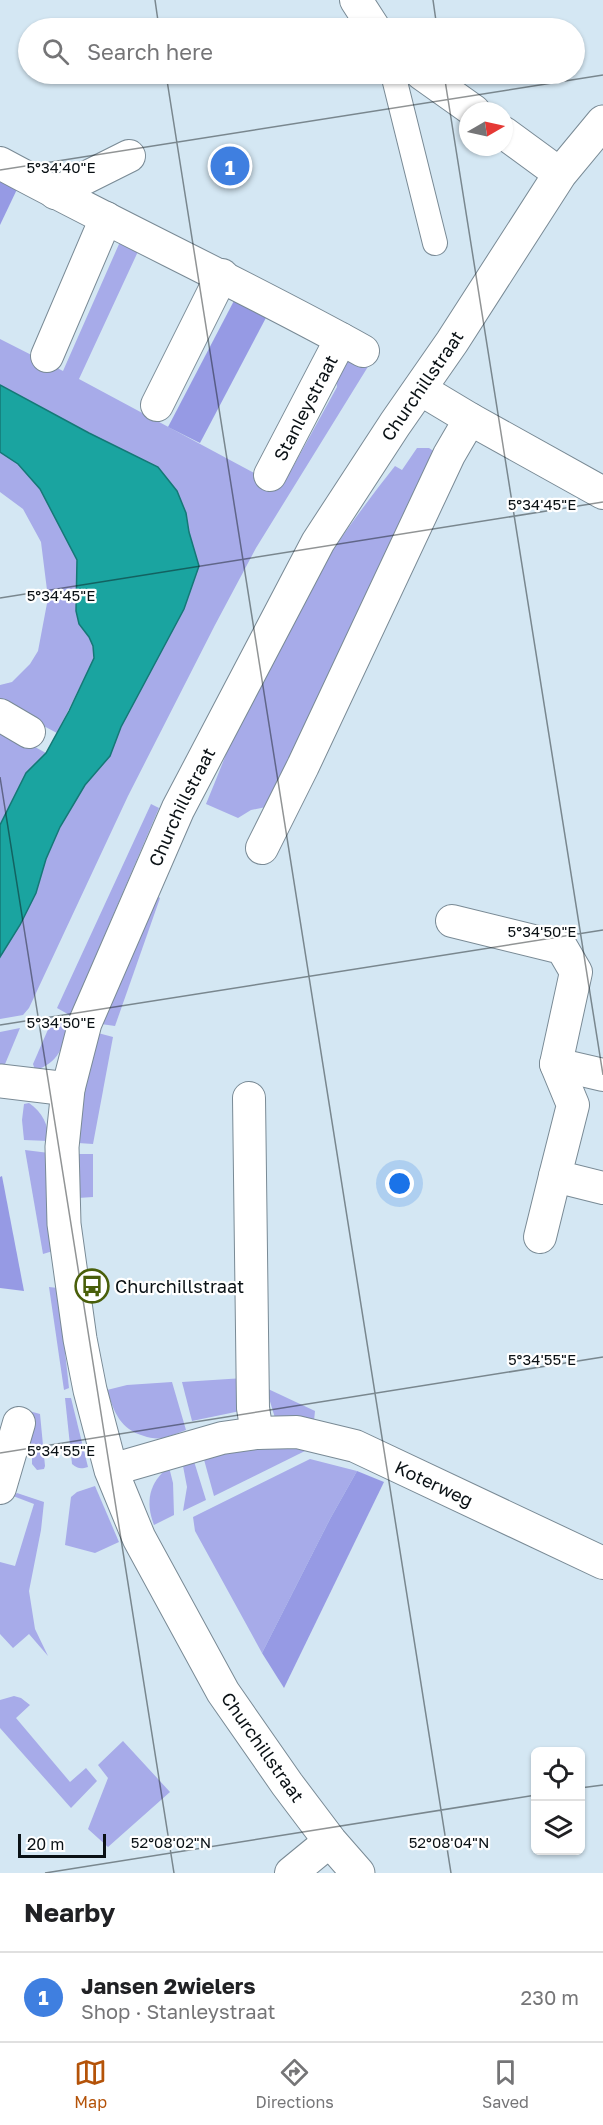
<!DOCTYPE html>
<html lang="en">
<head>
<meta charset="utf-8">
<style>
	:root { --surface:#fff; --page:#f2f2f2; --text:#202124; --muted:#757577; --line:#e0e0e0; --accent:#b45309 }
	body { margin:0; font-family:"Golos Text",sans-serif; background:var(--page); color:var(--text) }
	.controls { position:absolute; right:18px; bottom:18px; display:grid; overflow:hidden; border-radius:9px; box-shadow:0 2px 4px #0004 }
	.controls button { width:54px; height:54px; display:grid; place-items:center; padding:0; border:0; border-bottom:2px solid var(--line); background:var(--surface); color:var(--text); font:30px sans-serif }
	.compass { position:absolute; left:459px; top:102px; width:54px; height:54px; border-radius:50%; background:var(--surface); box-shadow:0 2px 4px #0004; rotate:81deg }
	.scale { position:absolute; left:18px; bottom:15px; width:88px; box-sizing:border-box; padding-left:6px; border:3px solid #0a1115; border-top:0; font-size:16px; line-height:21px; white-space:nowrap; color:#0a1115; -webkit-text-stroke:4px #fff; paint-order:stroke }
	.you { position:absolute; left:400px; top:1184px; width:21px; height:21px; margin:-15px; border:4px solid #fff; border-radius:50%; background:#1a73e8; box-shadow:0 0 0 9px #1a73e833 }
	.badge { display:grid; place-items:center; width:39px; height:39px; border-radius:50%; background:var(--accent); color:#fff; font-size:20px; font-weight:700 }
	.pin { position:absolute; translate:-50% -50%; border:3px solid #fff; box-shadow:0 2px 6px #0006 }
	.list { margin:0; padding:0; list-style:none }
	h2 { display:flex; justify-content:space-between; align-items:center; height:78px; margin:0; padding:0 24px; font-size:26px }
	h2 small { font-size:20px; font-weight:400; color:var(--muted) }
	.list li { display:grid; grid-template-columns:39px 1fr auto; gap:18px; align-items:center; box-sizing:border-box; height:90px; padding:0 24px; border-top:2px solid var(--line) }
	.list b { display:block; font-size:22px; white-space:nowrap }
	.list p { margin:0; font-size:20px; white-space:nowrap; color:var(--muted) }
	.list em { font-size:20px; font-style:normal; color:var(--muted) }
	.icon { flex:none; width:33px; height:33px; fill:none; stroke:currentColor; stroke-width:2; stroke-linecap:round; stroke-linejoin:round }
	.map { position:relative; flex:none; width:603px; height:1873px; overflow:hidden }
	.search { position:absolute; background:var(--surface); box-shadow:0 2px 4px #0004; left:18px; right:18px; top:18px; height:66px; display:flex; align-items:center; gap:15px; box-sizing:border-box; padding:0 21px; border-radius:33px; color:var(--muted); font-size:22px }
	.sheet { height:168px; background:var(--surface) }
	nav { display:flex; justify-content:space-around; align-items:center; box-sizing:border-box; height:84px; border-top:2px solid var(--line); background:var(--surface); font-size:16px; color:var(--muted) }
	nav a { display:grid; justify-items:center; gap:3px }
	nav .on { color:var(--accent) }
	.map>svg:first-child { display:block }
	.green { fill:#a7abe9 }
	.forest { fill:#969ae4 }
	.water { fill:#1aa4a0; stroke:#157876; stroke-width:1.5 }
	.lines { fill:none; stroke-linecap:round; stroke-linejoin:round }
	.pedestrian-casing { stroke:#798a95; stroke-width:26 }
	.minor-casing { stroke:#798a95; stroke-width:34 }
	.tertiary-casing { stroke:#798a95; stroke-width:35 }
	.pedestrian { stroke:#fff; stroke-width:24 }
	.minor { stroke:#fff; stroke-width:32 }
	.tertiary { stroke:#fff; stroke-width:33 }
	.ticks { fill:none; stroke:#0a1115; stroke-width:1.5; stroke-opacity:0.45 }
	.labels { text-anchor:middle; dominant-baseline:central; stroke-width:4.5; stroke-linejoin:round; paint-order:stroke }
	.street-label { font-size:18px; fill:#0a1115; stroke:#fff }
	.poi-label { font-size:18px; fill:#0a1115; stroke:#fff; text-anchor:start }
	.ticks-label { font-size:15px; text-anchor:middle; fill:#0a1115; stroke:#fff; stroke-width:4.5; stroke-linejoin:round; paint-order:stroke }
</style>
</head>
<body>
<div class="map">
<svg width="603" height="1873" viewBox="0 0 603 1873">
	<rect width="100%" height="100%" fill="#d4e7f3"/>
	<g class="green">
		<polygon points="123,235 141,245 79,379 256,474 283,485 337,387 335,366 339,358 369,365 256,548 215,625 128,796 29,1008 23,1015 0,1019 0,957 20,925 36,893 46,859 60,827 85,785 110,756 189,532 186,513 89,433 0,385 0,339 63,371"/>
		<path d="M417 448H429L435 452 266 807 251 810 238 818 206 804C225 759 241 712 263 669 299 596 345 529 395 466L402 470Z"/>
		<polygon points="0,452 18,464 40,489 77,560 76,611 79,624 89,637 93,646 94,659 57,733 0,703 0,685 12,682 30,664 38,651 48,598 41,542 23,509 0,492"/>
		<polygon points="0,728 46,753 26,773 0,825"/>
		<polygon points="151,804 159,808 82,988 73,1017 57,1008"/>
		<polygon points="157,896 160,898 115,1026 101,1024"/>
		<path d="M53 1018 70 1025C64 1045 58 1064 35 1070L33 1064Z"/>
		<polygon points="20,1028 3,1069 0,1069 0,1032"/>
		<polygon points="98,1033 113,1037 93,1144 78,1143 82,1104"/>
		<path d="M29 1103C43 1113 48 1124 49 1141L24 1140 22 1120 24 1104Z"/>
		<polygon points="25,1150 49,1153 53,1251 43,1254"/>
		<polygon points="78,1154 93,1154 93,1197 78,1198"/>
		<polygon points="49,1287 58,1288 69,1388 64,1390"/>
		<polygon points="244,1378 245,1410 192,1421 182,1382"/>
		<path d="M172 1382 186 1430C178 1433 170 1436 163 1438 157 1439 149 1438 144 1436 120 1429 114 1412 107 1390L127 1385Z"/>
		<polygon points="266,1388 315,1411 314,1421 275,1418"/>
		<path d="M65 1398H71L88 1467C81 1469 78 1469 72 1464Z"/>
		<polygon points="29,1411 40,1414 45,1466 44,1469 37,1470 32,1464 32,1453 23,1451 26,1421"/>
		<polygon points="291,1447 307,1450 214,1496 203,1456 244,1448"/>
		<polygon points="193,1458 206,1500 183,1511 187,1487 183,1466 185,1463"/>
		<polygon points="310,1459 357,1471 330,1519 262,1653 195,1531 193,1517"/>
		<path d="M169 1467 173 1483 174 1515 154 1525C145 1502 149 1482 169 1467Z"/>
		<polygon points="95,1486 119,1542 95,1553 65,1545 71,1497 77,1492"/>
		<polygon points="17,1493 44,1502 41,1530 29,1591 35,1629 48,1656 29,1634 13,1648 0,1634 0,1562 15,1566 34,1504 13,1496"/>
		<polygon points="14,1696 21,1698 30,1705 16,1718 70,1782 86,1768 97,1781 71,1808 0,1728 0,1700"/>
		<polygon points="123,1741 170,1792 108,1847 88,1829 108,1778 98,1765"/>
	</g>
	<g class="forest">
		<polygon points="0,173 20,183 0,225"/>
		<polygon points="237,295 269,312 200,443 168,427"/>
		<polygon points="2,1176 24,1291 0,1288 0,1177"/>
		<polygon points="357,1471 384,1482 284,1688 262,1653 330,1519"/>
	</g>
	<polygon class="water" points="0,385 89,433 158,467 177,491 186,513 189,532 199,566 184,609 121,727 110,756 85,785 60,827 46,859 36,893 20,925 0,957 0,825 26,773 46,753 69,711 94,658 93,646 89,637 79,624 76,611 77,560 40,489 18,464 0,452"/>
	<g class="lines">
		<defs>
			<polyline id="pedestrian" points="393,74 435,243"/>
			<g id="minor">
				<polyline points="356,0 374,28"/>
				<polyline points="422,74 474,111"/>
				<polyline points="504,133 560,174"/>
				<path d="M0 163C120 228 244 285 363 351"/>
				<polyline points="55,193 129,156"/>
				<polyline points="47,356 106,218"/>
				<polyline points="420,389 470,419 603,493"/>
				<polyline points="157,405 222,275"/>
				<path id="s1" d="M270 475 341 339"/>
				<polyline points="0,715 29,732"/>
				<polyline points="262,848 303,766 449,455 470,419"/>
				<polyline points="452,921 562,948 576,972 556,1064 573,1105 555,1176 603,1188"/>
				<polyline points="556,1064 603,1075"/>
				<polyline points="249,1098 253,1408 257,1433"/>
				<polyline points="540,1237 555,1176"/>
				<path id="s2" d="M111 1470 222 1438 257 1433 297 1432 355 1446 603 1563"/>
				<polyline points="0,1488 19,1423"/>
				<polyline points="291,1873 330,1841"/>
			</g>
			<g id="tertiary">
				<polyline points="0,1081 68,1089"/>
				<path id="s3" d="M358 1873 330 1841 287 1784 223 1692 139 1538 111 1470 90 1390 80 1339 64 1224 62 1147 68 1089 85 1023 178 809 318 542 395 424 452 342 560 174 603 122"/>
			</g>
		</defs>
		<use href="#pedestrian" class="pedestrian-casing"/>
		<use href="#minor" class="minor-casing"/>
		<use href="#tertiary" class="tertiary-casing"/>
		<use href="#pedestrian" class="pedestrian"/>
		<use href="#minor" class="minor"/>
		<use href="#tertiary" class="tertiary"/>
	</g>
	<path class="ticks" d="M155 0 159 28M433 0 437 28M166 74 451 1873M444 74 603 1075M0 170 603 75M0 598 603 502M0 777 174 1873M0 1025 603 930M0 1453 603 1357M580 1788 603 1785M45 1873 536 1795"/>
	<defs>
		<symbol id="bus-ring" viewBox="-11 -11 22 22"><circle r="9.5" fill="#fff" stroke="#495f0a" stroke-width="1.5"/><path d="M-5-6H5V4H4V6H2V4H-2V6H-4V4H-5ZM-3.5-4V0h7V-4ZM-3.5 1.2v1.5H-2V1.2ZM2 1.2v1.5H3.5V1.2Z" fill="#495f0a"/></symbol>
	</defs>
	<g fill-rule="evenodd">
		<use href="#bus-ring" x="73" y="1267" width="38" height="38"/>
	</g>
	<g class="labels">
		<g class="street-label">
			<text stroke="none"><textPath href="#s3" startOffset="1652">Churchillstraat</textPath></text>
			<text stroke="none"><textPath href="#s1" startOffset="76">Stanleystraat</textPath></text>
			<text stroke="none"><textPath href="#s3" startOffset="1166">Churchillstraat</textPath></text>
			<text stroke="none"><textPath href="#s2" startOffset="338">Koterweg</textPath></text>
			<text transform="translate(263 1747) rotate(55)">Churchillstraat</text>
		</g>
		<g class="poi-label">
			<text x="115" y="1286">Churchillstraat</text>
		</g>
	</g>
	<g class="ticks-label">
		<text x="61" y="173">5°34'40"E</text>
		<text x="542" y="510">5°34'45"E</text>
		<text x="61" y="601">5°34'45"E</text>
		<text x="542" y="937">5°34'50"E</text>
		<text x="61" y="1028">5°34'50"E</text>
		<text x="542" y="1365">5°34'55"E</text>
		<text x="61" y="1456">5°34'55"E</text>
		<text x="171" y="1848">52°08'02"N</text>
		<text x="449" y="1848">52°08'04"N</text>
	</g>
</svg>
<div class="controls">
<button><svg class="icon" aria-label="locate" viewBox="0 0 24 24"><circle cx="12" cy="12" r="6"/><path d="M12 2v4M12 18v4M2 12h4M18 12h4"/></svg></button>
<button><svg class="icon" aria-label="layers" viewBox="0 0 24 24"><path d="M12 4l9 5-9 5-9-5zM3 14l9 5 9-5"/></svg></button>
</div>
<svg class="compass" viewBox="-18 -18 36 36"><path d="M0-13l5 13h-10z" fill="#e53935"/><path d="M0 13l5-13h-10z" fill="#757577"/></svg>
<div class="scale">20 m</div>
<div class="you"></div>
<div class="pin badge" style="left:230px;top:166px;background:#3f7fe0">1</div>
<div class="search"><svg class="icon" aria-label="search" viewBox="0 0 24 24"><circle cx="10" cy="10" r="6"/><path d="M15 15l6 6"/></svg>Search here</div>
</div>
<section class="sheet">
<h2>Nearby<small></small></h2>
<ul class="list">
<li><span class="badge" style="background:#3f7fe0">1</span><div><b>Jansen 2wielers</b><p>Shop · Stanleystraat</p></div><em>230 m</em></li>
</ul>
</section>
<nav>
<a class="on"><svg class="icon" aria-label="map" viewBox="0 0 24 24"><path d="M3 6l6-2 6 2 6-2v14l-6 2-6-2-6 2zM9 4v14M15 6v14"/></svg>Map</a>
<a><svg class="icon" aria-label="directions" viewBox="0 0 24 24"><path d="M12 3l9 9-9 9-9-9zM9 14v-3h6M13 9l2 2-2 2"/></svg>Directions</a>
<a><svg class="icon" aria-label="saved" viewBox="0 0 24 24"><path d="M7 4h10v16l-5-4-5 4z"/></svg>Saved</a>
</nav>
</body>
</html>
